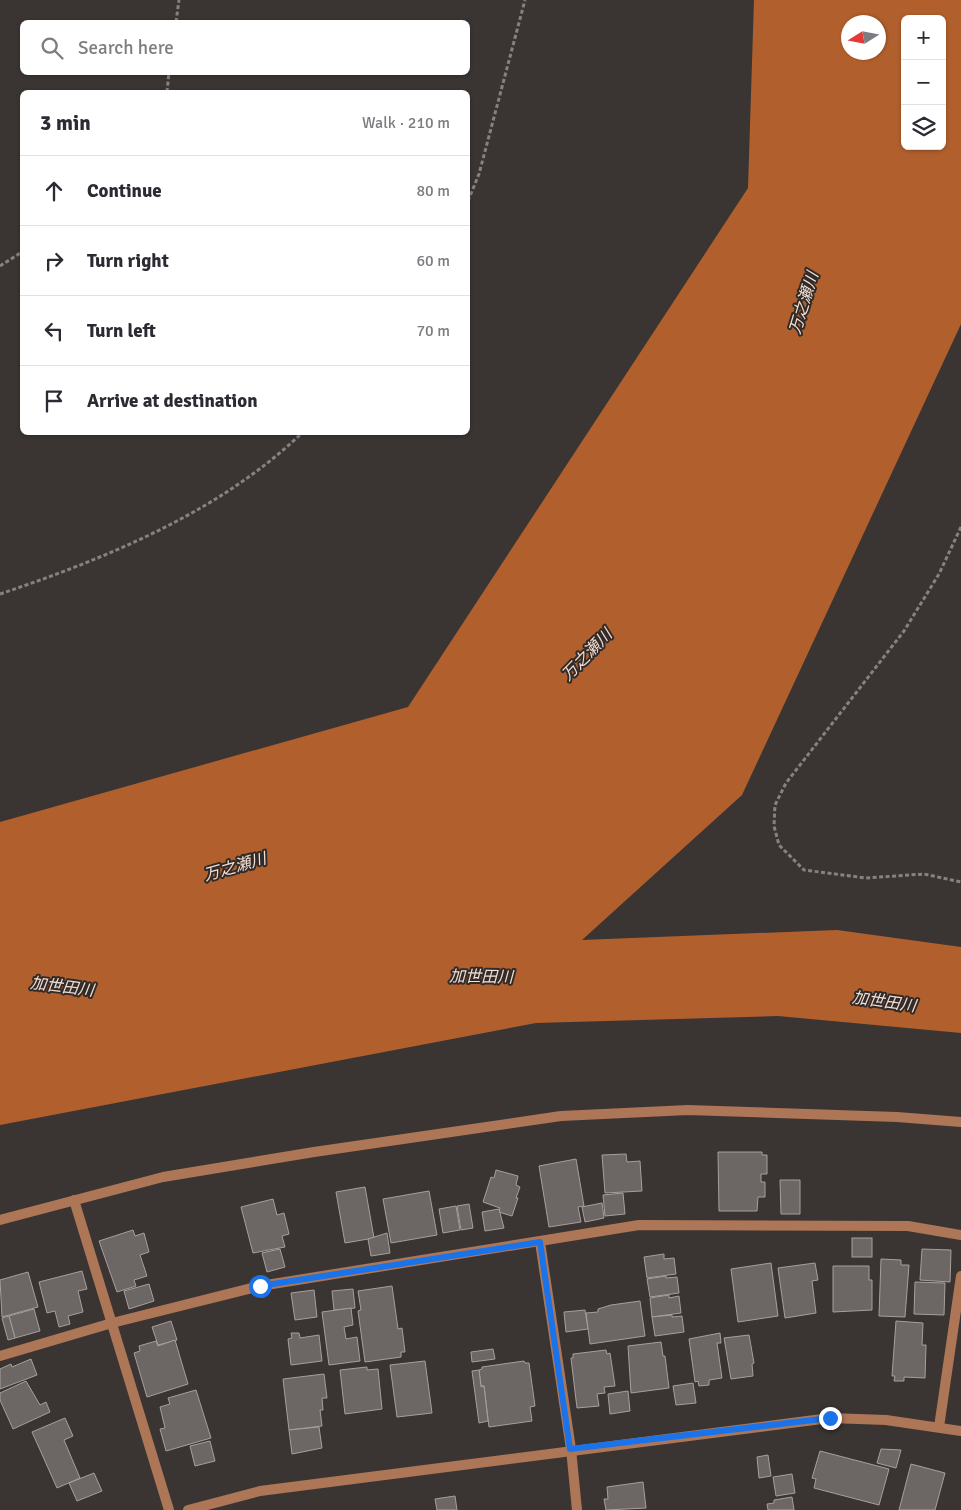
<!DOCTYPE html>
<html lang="en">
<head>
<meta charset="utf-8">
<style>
	:root { --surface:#fff; --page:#f7f7f7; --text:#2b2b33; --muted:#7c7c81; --line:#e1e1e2 }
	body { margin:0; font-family:Signika,"Noto Sans JP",sans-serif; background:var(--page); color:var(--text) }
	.controls { position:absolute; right:15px; top:15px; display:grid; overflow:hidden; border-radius:8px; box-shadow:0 1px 4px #0004 }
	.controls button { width:45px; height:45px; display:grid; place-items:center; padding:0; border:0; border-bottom:1px solid var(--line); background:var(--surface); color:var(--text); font:25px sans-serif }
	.compass { position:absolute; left:841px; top:15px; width:45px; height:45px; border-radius:50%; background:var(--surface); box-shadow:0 1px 4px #0004; rotate:259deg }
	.stop { position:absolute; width:15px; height:15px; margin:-11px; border:4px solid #1a73e8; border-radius:50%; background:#fff }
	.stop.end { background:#1a73e8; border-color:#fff; box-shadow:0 1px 5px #0008 }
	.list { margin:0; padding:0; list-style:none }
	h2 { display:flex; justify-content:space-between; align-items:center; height:65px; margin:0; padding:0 20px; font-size:21px }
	h2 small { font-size:16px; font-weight:400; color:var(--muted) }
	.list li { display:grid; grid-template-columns:32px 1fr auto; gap:15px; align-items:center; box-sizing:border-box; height:70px; padding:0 20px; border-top:1px solid var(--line) }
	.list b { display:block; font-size:19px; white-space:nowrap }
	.list em { font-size:16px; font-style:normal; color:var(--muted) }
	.icon { flex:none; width:28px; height:28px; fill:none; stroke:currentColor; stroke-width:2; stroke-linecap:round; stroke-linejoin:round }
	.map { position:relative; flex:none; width:961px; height:1510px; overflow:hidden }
	.search { position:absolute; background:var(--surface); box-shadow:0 1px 4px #0004; left:20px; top:20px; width:450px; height:55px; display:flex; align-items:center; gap:12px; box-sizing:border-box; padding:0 18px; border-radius:8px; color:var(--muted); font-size:19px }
	.panel { position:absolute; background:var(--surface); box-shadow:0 1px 4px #0004; left:20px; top:90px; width:450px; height:345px; border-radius:8px }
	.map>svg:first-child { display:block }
	.water { fill:#b1602d; fill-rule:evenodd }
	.building { fill:#6c6764; stroke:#a6a09d }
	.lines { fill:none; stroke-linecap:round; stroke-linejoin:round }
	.path { stroke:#868280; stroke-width:3; stroke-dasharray:4 2.5; stroke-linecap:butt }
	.minor { stroke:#ad7657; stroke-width:10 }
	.tertiary { stroke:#ad7657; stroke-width:10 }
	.route { stroke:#1a73e8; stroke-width:6 }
	.labels { text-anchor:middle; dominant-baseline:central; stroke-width:4; stroke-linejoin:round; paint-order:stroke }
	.water-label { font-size:16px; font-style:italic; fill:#f5ded2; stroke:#302b29 }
</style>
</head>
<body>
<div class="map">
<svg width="961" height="1510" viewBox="0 0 961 1510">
	<rect width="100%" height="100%" fill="#3a3533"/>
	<path class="water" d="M754 0H961V324L742 795 582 940 837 930 961 947V1033L778 1016 536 1023 0 1125V822L408 707 748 188ZM905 19H942V146H905ZM848 22H878V52H848Z"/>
	<g class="building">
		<polygon points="718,1152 762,1152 762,1155 767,1155 767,1174 761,1174 761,1182 765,1182 765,1197 758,1197 757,1211 719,1211"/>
		<polygon points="626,1154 627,1162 640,1161 642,1191 605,1193 602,1155"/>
		<polygon points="576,1159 584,1206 578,1207 581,1222 549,1227 539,1166"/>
		<polygon points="496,1170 518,1176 516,1185 520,1187 516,1198 518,1198 512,1216 499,1212 500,1208 483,1202 491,1177 494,1178"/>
		<polygon points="780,1180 800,1180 800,1214 781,1214"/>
		<polygon points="365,1187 374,1238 345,1243 336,1192"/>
		<polygon points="429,1191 437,1235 391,1243 383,1199"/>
		<polygon points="623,1193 625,1214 605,1216 603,1195"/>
		<polygon points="273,1199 277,1215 284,1213 289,1234 282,1236 285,1247 253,1253 241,1207"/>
		<polygon points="602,1203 604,1218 585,1222 582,1207"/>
		<polygon points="469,1204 473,1228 461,1230 457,1206"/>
		<polygon points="456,1206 460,1230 443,1233 439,1209"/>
		<polygon points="499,1209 504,1228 485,1231 482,1212"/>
		<polygon points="133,1230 135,1236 144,1233 149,1252 140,1255 147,1276 134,1280 136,1286 117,1292 99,1241"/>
		<polygon points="387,1233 390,1253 371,1256 368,1239"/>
		<rect x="852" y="1238" width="20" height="19"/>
		<polygon points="280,1249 285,1267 267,1272 262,1253"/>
		<polygon points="922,1249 951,1250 950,1282 920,1280"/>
		<polygon points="664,1254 664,1259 674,1258 676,1274 647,1278 644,1257"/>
		<polygon points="881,1259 901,1260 901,1265 909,1265 905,1317 879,1316"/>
		<polygon points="771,1263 778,1316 738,1322 731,1269"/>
		<polygon points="815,1263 818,1280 812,1281 816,1313 785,1318 778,1268"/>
		<polygon points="833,1266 869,1266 869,1280 872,1280 872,1310 833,1312"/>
		<polygon points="82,1271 87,1289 78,1291 83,1312 68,1316 70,1324 59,1327 55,1311 47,1313 39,1282"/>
		<polygon points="28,1272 38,1307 2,1317 0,1280"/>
		<polygon points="666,1276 666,1278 677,1277 679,1293 650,1297 647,1279"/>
		<polygon points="915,1282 945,1283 944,1315 914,1314"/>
		<polygon points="149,1284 154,1301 129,1309 124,1291"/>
		<polygon points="392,1286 398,1329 402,1328 405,1352 401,1352 401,1357 365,1362 358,1311 361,1310 358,1291"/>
		<polygon points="353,1289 355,1308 334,1310 332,1291"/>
		<polygon points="314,1290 317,1317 295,1320 291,1293"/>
		<polygon points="669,1295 669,1298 679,1296 681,1313 652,1317 650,1298"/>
		<polygon points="640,1301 645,1336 590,1344 586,1313 598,1312 598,1309 611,1305"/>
		<polygon points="351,1308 353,1325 344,1327 346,1339 357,1337 360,1361 329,1365 322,1312"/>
		<polygon points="34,1309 40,1331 15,1338 9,1316"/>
		<polygon points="585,1310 588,1329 566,1332 564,1312"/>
		<polygon points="672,1315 672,1317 682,1316 684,1332 655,1336 652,1317"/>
		<polygon points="9,1316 15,1338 8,1340 2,1318"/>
		<polygon points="171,1321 177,1340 158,1345 152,1327"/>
		<polygon points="896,1321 923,1323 922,1345 926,1345 925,1378 904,1377 904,1381 894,1381 895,1376 892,1376"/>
		<polygon points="291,1333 299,1333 300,1338 319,1335 322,1361 291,1365 288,1339 292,1338"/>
		<polygon points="720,1333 721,1343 717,1343 722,1378 709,1380 709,1385 699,1386 698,1381 695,1382 689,1339"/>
		<polygon points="749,1335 754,1363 752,1364 753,1376 731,1379 724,1338"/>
		<polygon points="175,1340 188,1384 147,1397 134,1353 140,1351 139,1346 156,1341 158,1346"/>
		<polygon points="661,1342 663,1356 665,1356 669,1388 631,1393 628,1346"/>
		<polygon points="493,1349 495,1359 472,1362 471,1352"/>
		<polygon points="606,1350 607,1354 610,1353 615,1386 604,1387 605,1393 597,1394 599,1406 577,1408 571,1358 573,1358 573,1354"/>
		<polygon points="31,1359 37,1375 0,1389 0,1369 11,1364 12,1367"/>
		<polygon points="425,1361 432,1413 397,1417 390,1365"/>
		<polygon points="524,1361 525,1363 529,1363 535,1406 530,1407 532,1421 489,1427 484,1386 481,1386 479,1370 482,1369 482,1367"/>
		<polygon points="367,1367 367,1370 378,1369 382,1409 345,1414 340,1370"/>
		<polygon points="479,1370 481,1387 484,1386 488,1421 479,1423 472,1371"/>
		<polygon points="324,1374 327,1398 322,1398 323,1410 320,1410 322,1426 289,1430 283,1379"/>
		<polygon points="26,1381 40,1405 46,1402 50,1412 13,1429 0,1400 0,1393"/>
		<polygon points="693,1383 696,1403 676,1405 673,1386"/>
		<polygon points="196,1390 211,1438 166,1451 160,1429 165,1428 160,1407 170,1404 168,1398"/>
		<polygon points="628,1391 630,1411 610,1414 608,1394"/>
		<polygon points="65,1418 73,1436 64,1440 80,1478 57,1488 32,1432"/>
		<polygon points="319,1427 322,1448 292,1454 289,1430"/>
		<polygon points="210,1441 215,1461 195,1466 190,1446"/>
		<polygon points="881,1449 901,1450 896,1468 877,1463"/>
		<polygon points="820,1451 889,1469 879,1505 814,1488 816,1479 812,1478"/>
		<polygon points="768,1455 771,1476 759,1478 757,1457"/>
		<polygon points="911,1464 945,1473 935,1510 899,1510"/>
		<polygon points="94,1473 102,1491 77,1501 69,1483"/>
		<polygon points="792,1474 795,1493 776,1496 773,1477"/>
		<polygon points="643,1482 646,1508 606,1510 604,1499 608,1499 607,1487"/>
		<polygon points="455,1496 457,1510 437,1510 435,1499"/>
		<polygon points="792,1497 794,1510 768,1510 767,1504 774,1503 774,1500"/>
	</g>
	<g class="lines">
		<g class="path">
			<polyline points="176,22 179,0"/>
			<polyline points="167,92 169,72"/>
			<polyline points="468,201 479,174 525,0"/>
			<polyline points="0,266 22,252"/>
			<polyline points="961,527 939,574 904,631 786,783 775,805 774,826 779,845 804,870 866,878 924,874 961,882"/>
			<path d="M0 594C107 558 220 512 303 432"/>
		</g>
		<g class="minor">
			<polyline points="74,1200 169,1510"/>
			<polyline points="0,1220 163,1177 314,1152 561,1116 688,1110 897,1117 961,1122"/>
			<polyline points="540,1242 571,1449 577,1510"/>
			<polyline points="0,1356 112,1323 260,1286 639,1225 908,1226 961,1235"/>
			<polyline points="939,1427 961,1276"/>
		</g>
		<polyline class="tertiary" points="188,1510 260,1491 830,1418 886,1420 961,1431"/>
	</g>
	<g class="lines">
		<polyline class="route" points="260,1286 540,1242 570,1449 830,1418"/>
	</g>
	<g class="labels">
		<g class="water-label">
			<text transform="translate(804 303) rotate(-73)">万之瀬川</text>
			<text transform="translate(587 655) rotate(-46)">万之瀬川</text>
			<text transform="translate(235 867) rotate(-16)">万之瀬川</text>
			<text transform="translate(481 977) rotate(1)">加世田川</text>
			<text transform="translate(62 987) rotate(7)">加世田川</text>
			<text transform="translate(884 1002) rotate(8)">加世田川</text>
		</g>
	</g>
</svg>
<div class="controls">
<button>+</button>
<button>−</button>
<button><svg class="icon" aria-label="layers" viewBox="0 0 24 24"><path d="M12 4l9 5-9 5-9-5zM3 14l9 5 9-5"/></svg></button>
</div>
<svg class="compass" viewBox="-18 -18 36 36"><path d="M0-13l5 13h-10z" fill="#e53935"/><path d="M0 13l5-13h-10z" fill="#7c7c81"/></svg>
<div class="stop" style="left:260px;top:1286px"></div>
<div class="stop end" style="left:830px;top:1418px"></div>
<div class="search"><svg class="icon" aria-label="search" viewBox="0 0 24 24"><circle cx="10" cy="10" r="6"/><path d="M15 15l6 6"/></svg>Search here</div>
<section class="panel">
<h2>3 min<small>Walk · 210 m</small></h2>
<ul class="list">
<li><svg class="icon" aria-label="ahead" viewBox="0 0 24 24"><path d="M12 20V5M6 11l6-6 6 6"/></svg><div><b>Continue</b></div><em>80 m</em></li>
<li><svg class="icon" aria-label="right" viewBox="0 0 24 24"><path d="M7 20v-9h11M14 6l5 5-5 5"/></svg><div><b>Turn right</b></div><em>60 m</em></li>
<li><svg class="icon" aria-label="left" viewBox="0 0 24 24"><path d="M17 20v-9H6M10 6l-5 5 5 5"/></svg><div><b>Turn left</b></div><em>70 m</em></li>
<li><svg class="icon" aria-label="arrive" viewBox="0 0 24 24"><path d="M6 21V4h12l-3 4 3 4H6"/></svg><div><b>Arrive at destination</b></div></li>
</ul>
</section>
</div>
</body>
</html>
